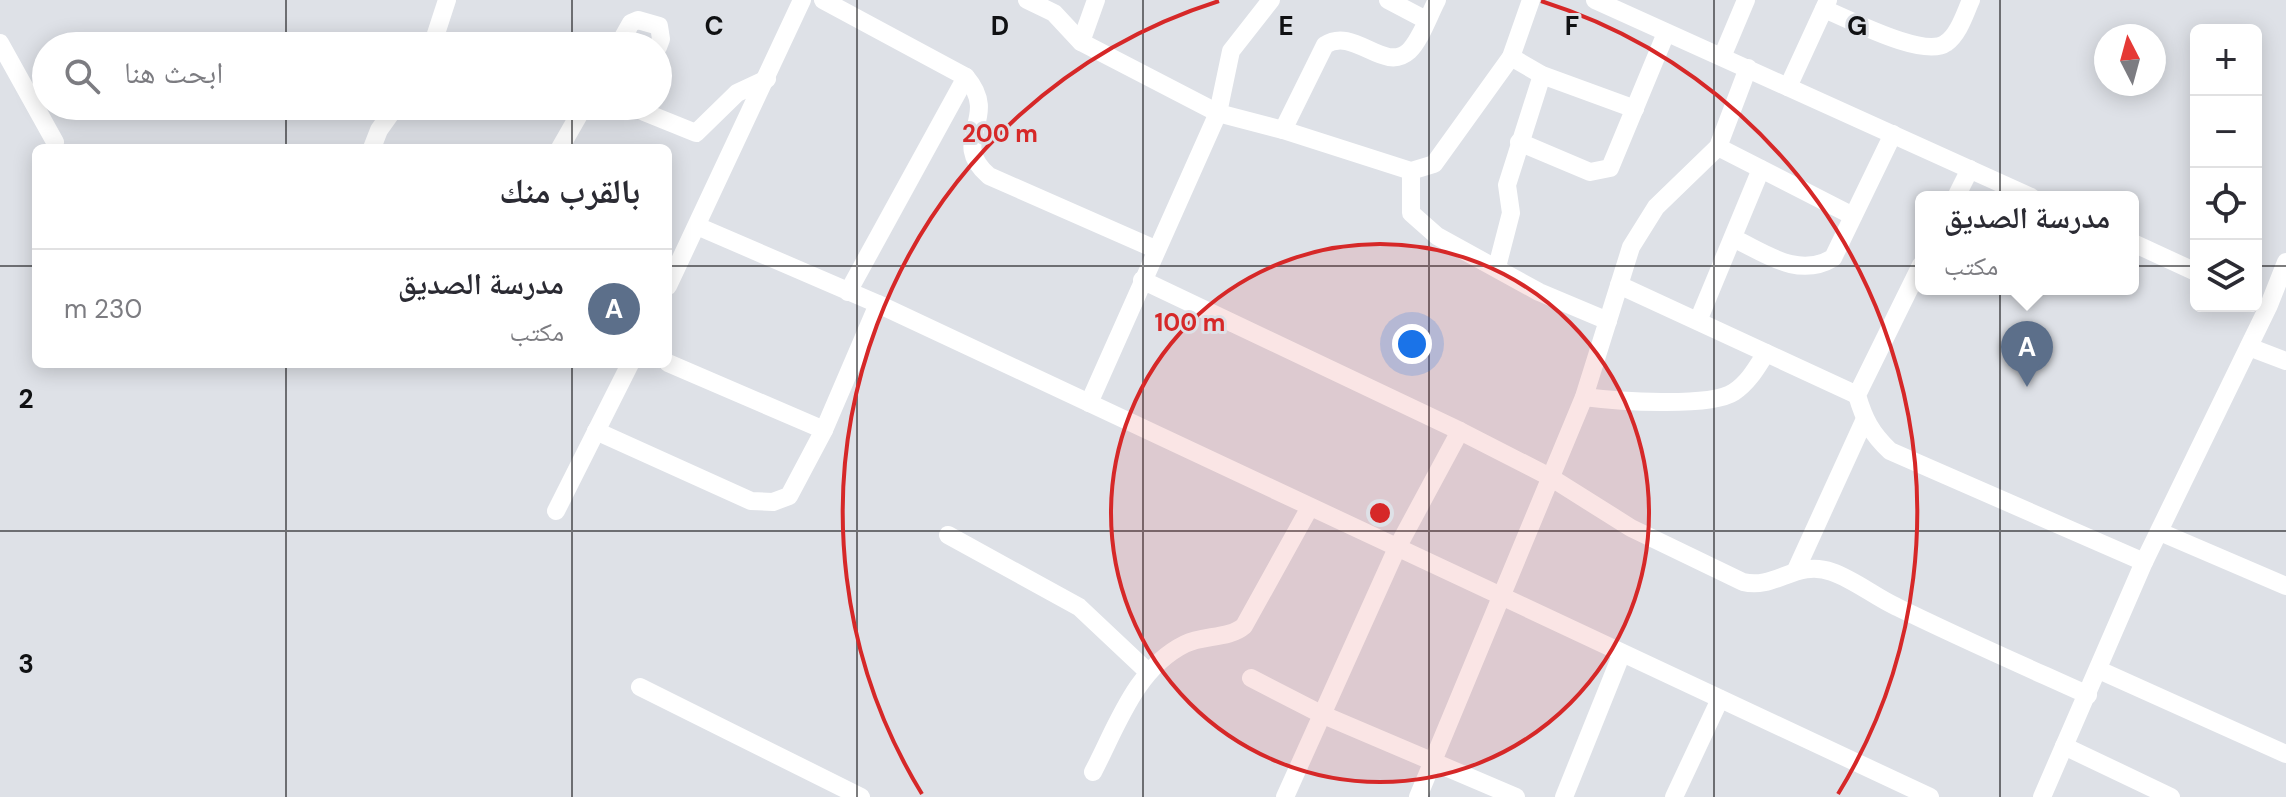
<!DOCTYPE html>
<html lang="ar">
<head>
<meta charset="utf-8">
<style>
	:root { --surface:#fff; --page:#f2f2f3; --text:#2b2b33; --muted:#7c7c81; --line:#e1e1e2; --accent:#ea580c }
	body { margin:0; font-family:"DM Sans","Noto Naskh Arabic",sans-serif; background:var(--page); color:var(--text); direction:rtl }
	.controls { position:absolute; right:24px; top:24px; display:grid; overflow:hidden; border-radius:12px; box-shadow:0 4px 20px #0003 }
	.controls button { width:72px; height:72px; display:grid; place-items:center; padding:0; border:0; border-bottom:2px solid var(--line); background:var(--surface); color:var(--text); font:40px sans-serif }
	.compass { position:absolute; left:2094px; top:24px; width:72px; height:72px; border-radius:50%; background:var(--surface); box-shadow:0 4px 20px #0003; rotate:354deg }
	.you { position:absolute; left:1412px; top:344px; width:28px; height:28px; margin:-20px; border:6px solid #fff; border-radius:50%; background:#1a73e8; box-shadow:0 0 0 12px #1a73e833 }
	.badge { display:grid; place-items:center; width:52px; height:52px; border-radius:50%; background:var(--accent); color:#fff; font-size:26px; font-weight:700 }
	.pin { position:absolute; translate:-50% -66px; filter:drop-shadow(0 2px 4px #0008) }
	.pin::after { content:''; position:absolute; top:42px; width:28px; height:24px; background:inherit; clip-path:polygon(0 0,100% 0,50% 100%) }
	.popup { position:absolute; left:1915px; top:191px; width:224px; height:104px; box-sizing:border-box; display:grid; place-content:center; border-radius:12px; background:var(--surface); filter:drop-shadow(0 2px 6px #0005); font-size:26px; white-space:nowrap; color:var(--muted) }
	.popup b { font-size:30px; color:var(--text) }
	.popup::after { content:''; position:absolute; left:50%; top:100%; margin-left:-16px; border:16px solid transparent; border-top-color:var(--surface) }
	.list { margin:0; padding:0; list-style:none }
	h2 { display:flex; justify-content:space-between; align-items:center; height:104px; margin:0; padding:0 32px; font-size:34px }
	h2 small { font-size:26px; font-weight:400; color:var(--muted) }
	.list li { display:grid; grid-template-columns:52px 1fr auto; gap:24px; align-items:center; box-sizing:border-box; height:120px; padding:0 32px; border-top:2px solid var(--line) }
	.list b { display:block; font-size:30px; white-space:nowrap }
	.list p { margin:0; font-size:26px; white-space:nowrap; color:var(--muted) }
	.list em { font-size:26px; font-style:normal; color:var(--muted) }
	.icon { flex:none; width:44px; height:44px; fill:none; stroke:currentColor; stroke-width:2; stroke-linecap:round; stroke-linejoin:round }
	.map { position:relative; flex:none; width:2286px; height:797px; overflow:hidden; direction:ltr }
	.search { position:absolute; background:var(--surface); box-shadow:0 4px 20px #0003; left:32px; top:32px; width:640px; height:88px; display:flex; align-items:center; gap:20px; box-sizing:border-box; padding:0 28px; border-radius:44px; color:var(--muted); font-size:30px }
	.panel { position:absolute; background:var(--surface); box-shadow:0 4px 20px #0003; left:32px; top:144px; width:640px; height:224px; border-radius:12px; direction:rtl }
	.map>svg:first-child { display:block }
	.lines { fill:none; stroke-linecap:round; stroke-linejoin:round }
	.minor { stroke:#fff; stroke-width:18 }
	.grid { fill:none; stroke:#101113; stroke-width:2; stroke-opacity:0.55 }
	.ring { fill:none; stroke:#d62828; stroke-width:4 }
	.grid-label { font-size:26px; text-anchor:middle; font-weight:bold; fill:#101113; stroke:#dee1e7; stroke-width:6; stroke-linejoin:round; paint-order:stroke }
	.centre { fill:#d62828; stroke:#dee1e7; stroke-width:4 }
	.ring-label { font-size:24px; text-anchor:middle; font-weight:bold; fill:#d62828; stroke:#dee1e7; stroke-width:6; stroke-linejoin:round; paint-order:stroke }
</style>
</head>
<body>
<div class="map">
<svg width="2286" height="797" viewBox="0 0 2286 797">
	<rect width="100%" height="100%" fill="#dee1e7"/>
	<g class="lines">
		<g class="minor">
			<path d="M823 0 966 77C1002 119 947 140 989 176L1155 249"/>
			<polyline points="1027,0 1054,13 1081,42 1218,113 1283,130 1411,171 1434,164 1511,57 1531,0"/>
			<polyline points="1388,0 1426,20"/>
			<polyline points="1595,0 2031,197"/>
			<path d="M1824 9C1849 19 1924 59 1946 43 1959 34 1965 13 1971 0"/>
			<polyline points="1081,42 1096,0"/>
			<polyline points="0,43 55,142"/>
			<polyline points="432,46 447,0"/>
			<polyline points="618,46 631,23 638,20 659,26 661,39 658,47"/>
			<polyline points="1511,57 1542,75 1635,109"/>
			<polyline points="1722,57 1746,0"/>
			<polyline points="1788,87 1828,0"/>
			<polyline points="641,106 644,112 696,133 737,93 767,79"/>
			<path d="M1283 130 1325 45C1354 26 1384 74 1409 51 1421 39 1429 15 1437 0"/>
			<polyline points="1519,142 1590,172 1610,168 1666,33"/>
			<polyline points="1718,147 1853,216"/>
			<polyline points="372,148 379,130 396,106"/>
			<polyline points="560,148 584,106"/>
			<polyline points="1411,171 1411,213 1437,236 1539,292 1608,321"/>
			<polyline points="1956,197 1970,169"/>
			<polyline points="697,226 878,304 1930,797"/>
			<path d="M1733 238C1765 253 1798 279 1833 258L1893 134"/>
			<polyline points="2133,243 2196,272"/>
			<path d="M1921 265 1857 395C1864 419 1871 433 1890 451L2144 562"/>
			<polyline points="1497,267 1511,213 1507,185 1542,75"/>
			<path d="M1142 280 1460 431 1550 477 1631 528 1743 582C1776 590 1796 559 1832 572 1855 580 1875 597 1897 607 1960 638 2024 666 2088 695"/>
			<polyline points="1619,285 1857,395"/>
			<polyline points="668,286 802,0"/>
			<polyline points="848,292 966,77"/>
			<polyline points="1698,321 1761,169"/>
			<polyline points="2249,347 2286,361"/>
			<polyline points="668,363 824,430"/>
			<path d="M1584 397C1615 401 1710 408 1734 392 1749 382 1757 367 1766 353"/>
			<polyline points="1089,403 1218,113 1231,51 1271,0"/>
			<polyline points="596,431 751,501 773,502 789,496 824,430 878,304"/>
			<polyline points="556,511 630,364"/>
			<polyline points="2160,532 2286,586"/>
			<polyline points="948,535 1079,607 1147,671"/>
			<polyline points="1796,570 1864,421"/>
			<polyline points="2099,670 2286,754"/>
			<polyline points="1251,678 1321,714 1516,797"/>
			<polyline points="640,687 861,797"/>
			<polyline points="2064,746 2171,797"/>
			<path d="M1093 772C1117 726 1136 668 1185 644 1203 635 1229 639 1244 626L1310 507"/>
			<polyline points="1285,797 1397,548 1460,431"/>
			<polyline points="1418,797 1584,397 1631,247 1656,207 1718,147 1748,68"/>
			<polyline points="1564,797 1622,653"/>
			<polyline points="1674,797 1720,699"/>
			<polyline points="2042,797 2144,562 2269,305 2286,262"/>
		</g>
	</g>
	<path class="grid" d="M286 0V46M572 0V46M857 0V797M1143 0V797M1429 0V797M1714 0V797M2000 0V797M286 106V148M572 106V148M0 266H36M668 266H2196M2256 266H2286M286 364V797M572 364V797M0 531H2286"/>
	<circle cx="1380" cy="513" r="269" fill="#d62828" fill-opacity=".12"/>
	<g class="ring">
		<circle cx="1380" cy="513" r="269"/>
		<path d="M922 794A537 537 0 0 1 1219 1M1541 1A537 537 0 0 1 1838 794"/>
	</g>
	<g class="grid-label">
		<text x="714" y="35">C</text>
		<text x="1000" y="35">D</text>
		<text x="1286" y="35">E</text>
		<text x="1572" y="35">F</text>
		<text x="1857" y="35">G</text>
		<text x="26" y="408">2</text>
		<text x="26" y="673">3</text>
	</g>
	<circle cx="1380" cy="513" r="12" class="centre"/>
	<g class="ring-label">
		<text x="1000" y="142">200 m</text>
		<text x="1190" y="331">100 m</text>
	</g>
</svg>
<div class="controls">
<button>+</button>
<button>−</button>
<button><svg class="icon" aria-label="locate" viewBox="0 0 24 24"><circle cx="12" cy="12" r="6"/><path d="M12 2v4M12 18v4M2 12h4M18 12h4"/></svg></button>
<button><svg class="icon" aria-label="layers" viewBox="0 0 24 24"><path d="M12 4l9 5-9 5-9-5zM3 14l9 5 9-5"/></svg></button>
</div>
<svg class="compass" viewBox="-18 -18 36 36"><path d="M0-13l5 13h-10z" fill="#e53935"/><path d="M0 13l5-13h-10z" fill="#7c7c81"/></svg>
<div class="you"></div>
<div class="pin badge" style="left:2027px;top:387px;background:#5c6f8a">A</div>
<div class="popup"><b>مدرسة الصديق</b>مكتب</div>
<div class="search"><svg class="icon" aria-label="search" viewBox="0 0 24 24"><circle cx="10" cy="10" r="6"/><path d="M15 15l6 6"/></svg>ابحث هنا</div>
<section class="panel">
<h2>بالقرب منك<small></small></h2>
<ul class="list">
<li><span class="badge" style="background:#5c6f8a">A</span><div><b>مدرسة الصديق</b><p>مكتب</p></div><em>230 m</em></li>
</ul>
</section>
</div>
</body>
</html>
